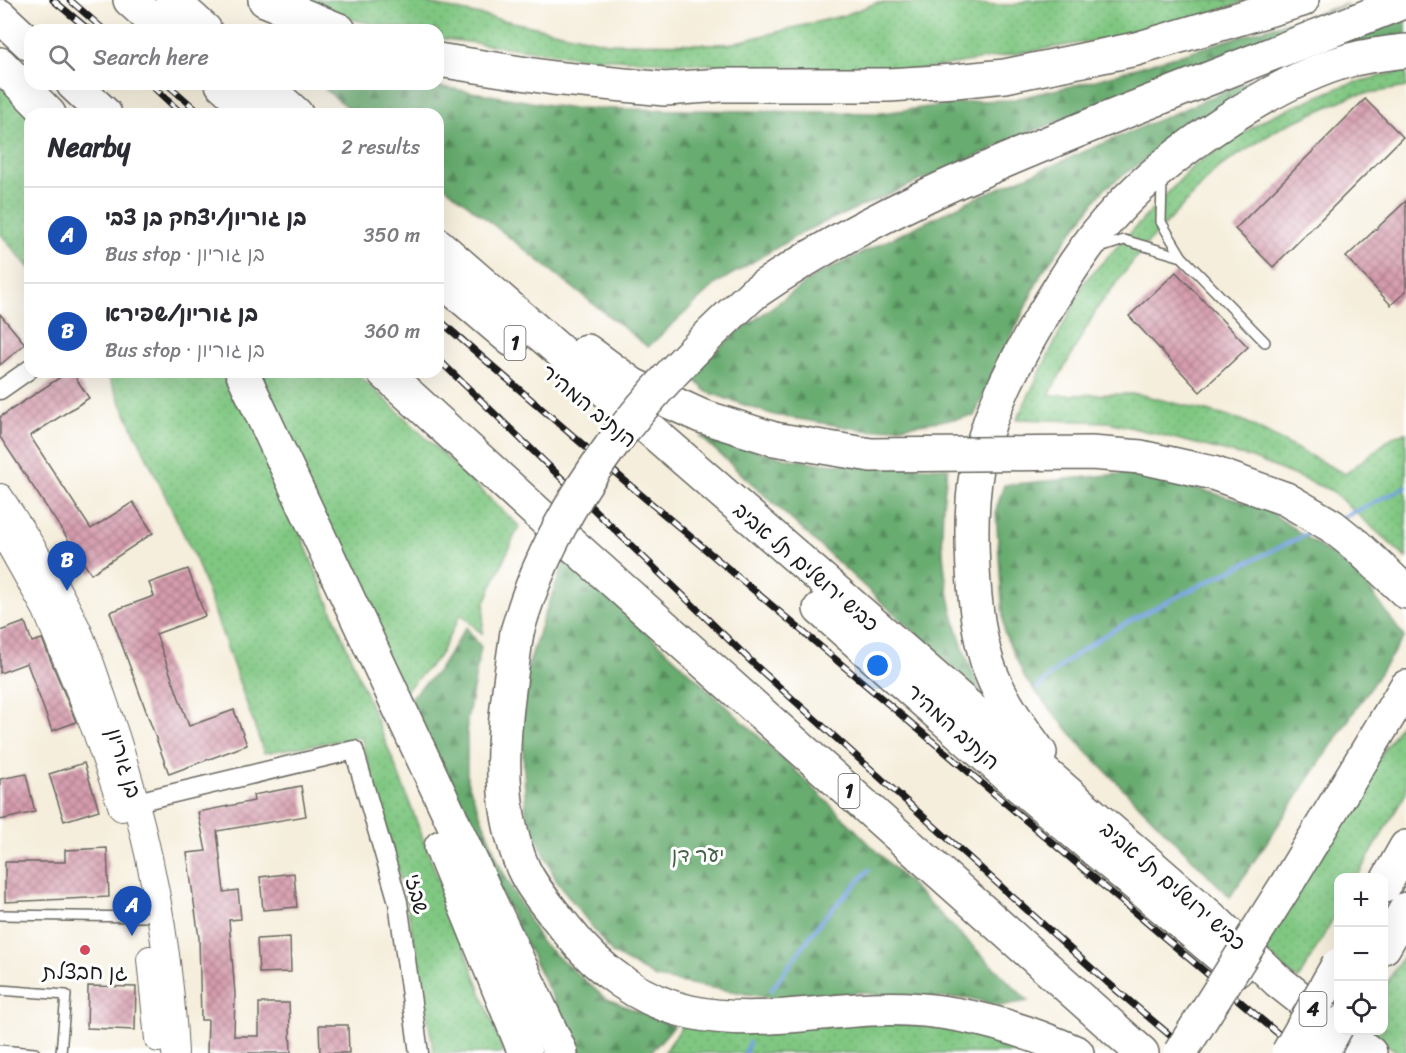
<!DOCTYPE html>
<html lang="en">
<head>
<meta charset="utf-8">
<style>
	:root { --surface:#fff; --page:#f2f2f3; --text:#2b2b33; --muted:#7c7c81; --line:#e1e1e2; --accent:#db2777 }
	body { margin:0; font-family:Sriracha,"Playpen Sans Hebrew",sans-serif; background:var(--page); color:var(--text) }
	.controls { position:absolute; right:18px; bottom:18px; display:grid; overflow:hidden; border-radius:12px; box-shadow:0 6px 24px #0002 }
	.controls button { width:54px; height:54px; display:grid; place-items:center; padding:0; border:0; border-bottom:2px solid var(--line); background:var(--surface); color:var(--text); font:30px sans-serif }
	.you { position:absolute; left:878px; top:666px; width:21px; height:21px; margin:-15px; border:4px solid #fff; border-radius:50%; background:#1a73e8; box-shadow:0 0 0 9px #1a73e833 }
	.badge { display:grid; place-items:center; width:39px; height:39px; border-radius:50%; background:var(--accent); color:#fff; font-size:20px; font-weight:700 }
	.pin { position:absolute; translate:-50% -50px; filter:drop-shadow(0 2px 3px #0008) }
	.pin::after { content:''; position:absolute; top:32px; width:21px; height:18px; background:inherit; clip-path:polygon(0 0,100% 0,50% 100%) }
	.list { margin:0; padding:0; list-style:none }
	h2 { display:flex; justify-content:space-between; align-items:center; height:78px; margin:0; padding:0 24px; font-size:26px }
	h2 small { font-size:20px; font-weight:400; color:var(--muted) }
	.list li { display:grid; grid-template-columns:39px 1fr auto; gap:18px; align-items:center; box-sizing:border-box; height:96px; padding:0 24px; border-top:2px solid var(--line) }
	.list b { display:block; font-size:22px; white-space:nowrap }
	.list p { margin:0; font-size:20px; white-space:nowrap; color:var(--muted) }
	.list em { font-size:20px; font-style:normal; color:var(--muted) }
	.icon { flex:none; width:33px; height:33px; fill:none; stroke:currentColor; stroke-width:2; stroke-linecap:round; stroke-linejoin:round }
	.map { position:relative; flex:none; width:1406px; height:1053px; overflow:hidden }
	.search { position:absolute; background:var(--surface); box-shadow:0 6px 24px #0002; left:24px; top:24px; width:420px; height:66px; display:flex; align-items:center; gap:15px; box-sizing:border-box; padding:0 21px; border-radius:18px; color:var(--muted); font-size:22px }
	.panel { position:absolute; background:var(--surface); box-shadow:0 6px 24px #0002; left:24px; top:108px; width:420px; height:270px; border-radius:18px }
	.map>svg:first-child { display:block }
	.grass { fill:url(#grass-dots); stroke:#4e724f; stroke-width:1.5 }
	.forest { fill:url(#forest-firs); stroke:#426446; stroke-width:1.5 }
	.lines { fill:none; stroke-linecap:round; stroke-linejoin:round }
	.stream { stroke:#73a1dc; stroke-width:4.5 }
	.building { fill:url(#building-cross-hatch) }
	.lane-casing { stroke:#68665f; stroke-width:12 }
	.street-casing { stroke:#68665f; stroke-width:21 }
	.secondary-casing { stroke:#68665f; stroke-width:28 }
	.highway-casing { stroke:#68665f; stroke-width:36 }
	.lane { stroke:#fff; stroke-width:9 }
	.street { stroke:#fff; stroke-width:18 }
	.secondary { stroke:#fff; stroke-width:26 }
	.highway { stroke:#fff; stroke-width:33 }
	.rail-casing { stroke:#1c1c1c; stroke-width:7 }
	.rail { stroke:#fff; stroke-width:4.5; stroke-dasharray:14; stroke-linecap:butt }
	.highway-bridge-casing { stroke:#68665f; stroke-width:36; stroke-linecap:butt }
	.highway-bridge { stroke:#fff; stroke-width:33 }
	.poi-dot { fill:#d1495b; stroke:#fff; stroke-width:2 }
	.labels { text-anchor:middle; dominant-baseline:central; stroke-width:6; stroke-linejoin:round; paint-order:stroke }
	.shield { fill:#fff; stroke:#606060; stroke-width:1.5 }
	.shield-label { font-size:20px; font-weight:bold; fill:#1c1c1c }
	.street-label { font-size:21px; fill:#1c1c1c; stroke:#fff }
	.park-label { font-size:21px; fill:#446045; stroke:#fff }
	.poi-label { font-size:21px; fill:#1c1c1c; stroke:#fff }
</style>
</head>
<body>
<div class="map">
<svg width="1406" height="1053" viewBox="0 0 1406 1053">
	<defs>
		<pattern id="grass-dots" width="8" height="8" patternUnits="userSpaceOnUse" patternTransform="scale(1.5)"><rect width="8" height="8" fill="#80c782"/><path d="M2 2h.1M6 6h.1" fill="none" stroke="#6eaa70" stroke-width="1.8" stroke-linecap="round"/></pattern>
		<pattern id="forest-firs" width="22" height="20" patternUnits="userSpaceOnUse" patternTransform="scale(1.5)"><rect width="22" height="20" fill="#68ac70"/><path d="M5 1l3.5 6h-7zM16 11l3.5 6h-7z" fill="#558b5b"/></pattern>
		<pattern id="building-cross-hatch" width="8" height="8" patternUnits="userSpaceOnUse" patternTransform="scale(1.5)"><rect width="8" height="8" fill="#d59bad"/><path d="M0 0l8 8M0 8l8-8" fill="none" stroke="#ac7e8c"/></pattern>
	</defs>
	<rect width="100%" height="100%" fill="#fff"/>
	<filter id="ink" filterUnits="userSpaceOnUse"><feTurbulence type="fractalNoise" baseFrequency=".0167" numOctaves="2"/><feDisplacementMap in="SourceGraphic" scale="12" xChannelSelector="R" yChannelSelector="G"/><feConvolveMatrix kernelMatrix="1 2 1 2 8 2 1 2 1" color-interpolation-filters="sRGB"/></filter>
	<filter id="wash" filterUnits="userSpaceOnUse"><feTurbulence type="fractalNoise" baseFrequency=".008" numOctaves="4" result="noise"/><feDisplacementMap in="SourceGraphic" scale="24" xChannelSelector="R" yChannelSelector="G"/><feGaussianBlur stdDeviation="1.35" result="paint"/><feColorMatrix in="noise" values="0 0 0 0 0 0 0 0 0 0 0 0 0 0 0 0 0 1.4 0 .05"/><feComposite in="paint" operator="in"/></filter>
	<g filter="url(#wash)">
		<rect width="100%" height="100%" fill="#f5eedc"/>
		<g class="grass">
			<path d="M299 0H412L608 43 729 44 845 15 876 3 1014 5 1027 0H1250L1159 30 918 70 754 67 579 57 438 38V30C393 30 340 21 299 0Z"/>
			<polygon points="1406,70 1406,87 1352,96 1280,128 1218,168 1144,247 1098,307 1049,395 1138,394 1242,420 1345,474 1395,435 1406,433 1406,558 1332,491 1252,458 1109,422 1017,419 1085,281 1194,165 1267,118 1345,85"/>
			<polygon points="0,81 30,114 30,269 0,233"/>
			<polygon points="106,372 226,372 265,447 399,775 504,1053 434,1053 406,900 361,737 264,753 197,562"/>
			<polygon points="254,372 356,372 519,526 485,602 482,634 461,614 439,656 399,698"/>
			<polygon points="1406,715 1406,793 1357,877 1338,878 1338,910 1298,980 1262,948"/>
			<polygon points="1406,951 1406,1053 1399,1053 1366,1031 1384,1030 1384,988"/>
			<polygon points="682,1019 949,1025 1046,1053 664,1053 680,1030"/>
		</g>
		<g class="forest">
			<polygon points="1347,4 1015,139 805,231 717,283 648,347 438,181 438,114 355,114 319,84 424,84 567,108 882,113 975,101 1010,100 1093,81"/>
			<polygon points="1406,14 1406,34 1351,47 1218,107 1104,189 1042,272 974,416 870,431 774,415 707,392 694,379 695,370 734,335 815,276 971,200"/>
			<path d="M700 436 790 459 821 463 948 468C933 546 948 624 983 695Z"/>
			<polygon points="1131,473 1168,480 1264,508 1358,573 1404,637 1230,897 1083,748 1026,680 1004,632 996,510 1004,485"/>
			<polygon points="566,558 793,768 1028,1001 1000,1006 969,998 892,998 861,992 787,1001 656,978 612,953 556,880 526,813 522,728 525,677 542,621"/>
			<polygon points="466,627 481,647 467,721 467,780 500,866 541,942 605,998 674,1026 650,1053 580,1053 478,847 410,698 439,670"/>
		</g>
		<g class="lines">
			<g class="stream">
				<polyline points="1342,518 1406,487"/>
				<path d="M1038 688C1077 646 1128 621 1179 596 1224 573 1270 552 1315 530"/>
				<polyline points="771,990 822,920 869,870"/>
				<polyline points="745,1053 749,1043"/>
			</g>
		</g>
		<g id="blocks">
			<g class="building">
				<polygon points="1365,99 1403,137 1273,267 1235,229"/>
				<polygon points="1406,201 1406,291 1391,305 1346,257"/>
				<polygon points="1176,272 1248,347 1200,392 1129,316"/>
				<polygon points="0,314 25,344 0,365"/>
				<polygon points="68,372 72,372 89,398 30,436 91,529 133,502 153,533 91,574 0,437 0,417"/>
				<polygon points="188,569 205,616 156,634 189,726 234,710 247,745 169,774 110,612 154,596 149,583"/>
				<polygon points="25,622 32,642 42,639 76,722 52,731 27,663 0,673 0,631"/>
				<polygon points="84,763 99,810 64,821 49,774"/>
				<polygon points="26,774 35,812 0,820 0,779"/>
				<polygon points="301,786 306,816 217,831 224,892 238,890 241,919 229,920 235,994 234,1036 259,1036 259,1003 289,1003 291,1053 207,1053 208,1020 201,1020 199,938 187,853 206,851 198,812 254,801 253,795"/>
				<polygon points="107,848 109,897 5,902 5,862 65,862 65,850"/>
				<polygon points="294,873 297,907 263,910 260,877"/>
				<polygon points="290,937 291,972 259,973 257,939"/>
				<polygon points="88,986 136,987 135,1030 87,1028"/>
				<polygon points="319,1025 348,1025 349,1053 320,1053"/>
			</g>
		</g>
	</g>
	<g filter="url(#ink)">
		<use href="#blocks" fill-opacity="0" stroke="#68665f" stroke-width="1.5"/>
		<g class="lines">
			<defs>
				<g id="lane">
					<polyline points="1162,180 1161,222 1182,257 1265,342"/>
					<polyline points="1100,248 1124,240 1182,257"/>
					<polyline points="0,915 144,917"/>
					<polyline points="0,990 66,995 61,1053"/>
					<polyline points="0,1050 35,1053"/>
				</g>
				<g id="street">
					<polyline points="0,390 30,369"/>
					<polyline points="124,805 354,750 398,902 419,1053"/>
				</g>
				<g id="secondary">
					<path d="M0 497C28 540 56 583 78 630 88 652 95 676 103 698 144 812 169 932 175 1053"/>
					<polyline points="0,528 46,610 96,732 122,808"/>
					<polyline points="150,959 158,1039"/>
				</g>
				<g id="highway">
					<polyline points="130,0 163,30"/>
					<polyline points="172,0 205,30"/>
					<polyline points="265,0 339,30"/>
					<polyline points="0,16 30,44"/>
					<polyline points="438,60 553,78 665,89 722,85 888,85 955,81 1005,76 1136,49 1302,0"/>
					<polyline points="0,64 49,114"/>
					<polyline points="73,84 105,114"/>
					<polyline points="222,84 255,114"/>
					<polyline points="263,84 296,114"/>
					<polyline points="438,245 1216,922 1278,981 1335,1026"/>
					<polyline points="438,277 512,340"/>
					<path d="M754 293C865 216 994 164 1119 114 1215 76 1310 39 1406 1"/>
					<polyline points="587,351 633,385 701,416 774,439"/>
					<polyline points="242,372 561,1053"/>
					<polyline points="384,372 565,538 1142,1053"/>
					<polyline points="1357,546 1406,592"/>
					<polyline points="820,609 1017,784 1237,970"/>
					<path d="M517 632C506 711 491 792 523 868 533 890 553 912 568 931 597 969 642 1002 690 1012 749 1025 812 1012 871 1009 942 1005 1013 1024 1077 1053"/>
					<path d="M1040 753C1021 727 1003 703 991 673 971 622 966 508 980 455 992 405 1015 362 1041 318 1063 281 1086 243 1116 211 1169 153 1274 81 1350 60 1369 55 1387 53 1406 51"/>
					<polyline points="441,847 525,1053"/>
					<polyline points="1288,882 1406,687"/>
					<polyline points="1384,886 1406,847"/>
					<polyline points="1384,947 1406,909"/>
					<polyline points="1340,1030 1370,1053"/>
				</g>
			</defs>
			<use href="#lane" class="lane-casing"/>
			<use href="#street" class="street-casing"/>
			<use href="#secondary" class="secondary-casing"/>
			<use href="#highway" class="highway-casing"/>
			<use href="#lane" class="lane"/>
			<use href="#street" class="street"/>
			<use href="#secondary" class="secondary"/>
			<use href="#highway" class="highway"/>
			<defs>
				<g id="rail">
					<polyline points="53,0 89,30"/>
					<polyline points="70,0 104,30"/>
					<polyline points="150,84 182,114"/>
					<polyline points="167,84 201,114"/>
					<polyline points="438,319 640,494 1301,1053"/>
					<polyline points="438,359 755,665 1107,982 1191,1053"/>
				</g>
			</defs>
			<use href="#rail" class="rail-casing"/>
			<use href="#rail" class="rail"/>
			<defs>
				<g id="highway-bridge">
					<polyline points="774,439 871,455 1091,453 1141,457 1213,473 1286,499 1332,526 1357,546"/>
					<path d="M517 632C555 495 651 386 754 293"/>
					<polyline points="1180,1053 1288,882"/>
					<polyline points="1288,1053 1338,965"/>
					<polyline points="1322,1053 1338,1024"/>
				</g>
			</defs>
			<use href="#highway-bridge" class="highway-bridge-casing"/>
			<use href="#highway-bridge" class="highway-bridge"/>
		</g>
	</g>
	<circle class="poi-dot" cx="85" cy="950" r="6"/>
	<g class="labels">
		<g class="shield">
			<rect x="504.5" y="326" width="21" height="34" rx="4.5"/>
			<rect x="838.5" y="774" width="21" height="34" rx="4.5"/>
			<rect x="1299.5" y="992" width="27" height="34" rx="4.5"/>
		</g>
		<g class="shield-label">
			<text x="515" y="343">1</text>
			<text x="849" y="791">1</text>
			<text x="1313" y="1009">4</text>
		</g>
		<g class="street-label">
			<text transform="translate(589 406) rotate(40)">הנתיב המהיר</text>
			<text transform="translate(806 567) rotate(41)">כביש ירושלים תל אביב</text>
			<text transform="translate(953 727) rotate(42)">הנתיב המהיר</text>
			<text transform="translate(124 763) rotate(73)">בן גוריון</text>
			<text transform="translate(1173 886) rotate(41)">כביש ירושלים תל אביב</text>
			<text transform="translate(417 894) rotate(77)">שבזי</text>
		</g>
		<g class="park-label">
			<text x="698" y="855">יער דן</text>
		</g>
		<g class="poi-label">
			<text x="85" y="972">גן חבצלת</text>
		</g>
	</g>
</svg>
<div class="controls">
<button>+</button>
<button>−</button>
<button><svg class="icon" aria-label="locate" viewBox="0 0 24 24"><circle cx="12" cy="12" r="6"/><path d="M12 2v4M12 18v4M2 12h4M18 12h4"/></svg></button>
</div>
<div class="you"></div>
<div class="pin badge" style="left:132px;top:936px;background:#1a4fb4">A</div>
<div class="pin badge" style="left:67px;top:591px;background:#1a4fb4">B</div>
<div class="search"><svg class="icon" aria-label="search" viewBox="0 0 24 24"><circle cx="10" cy="10" r="6"/><path d="M15 15l6 6"/></svg>Search here</div>
<section class="panel">
<h2>Nearby<small>2 results</small></h2>
<ul class="list">
<li><span class="badge" style="background:#1a4fb4">A</span><div><b>בן גוריון/יצחק בן צבי</b><p>Bus stop · בן גוריון</p></div><em>350 m</em></li>
<li><span class="badge" style="background:#1a4fb4">B</span><div><b>בן גוריון/שפירא</b><p>Bus stop · בן גוריון</p></div><em>360 m</em></li>
</ul>
</section>
</div>
</body>
</html>
